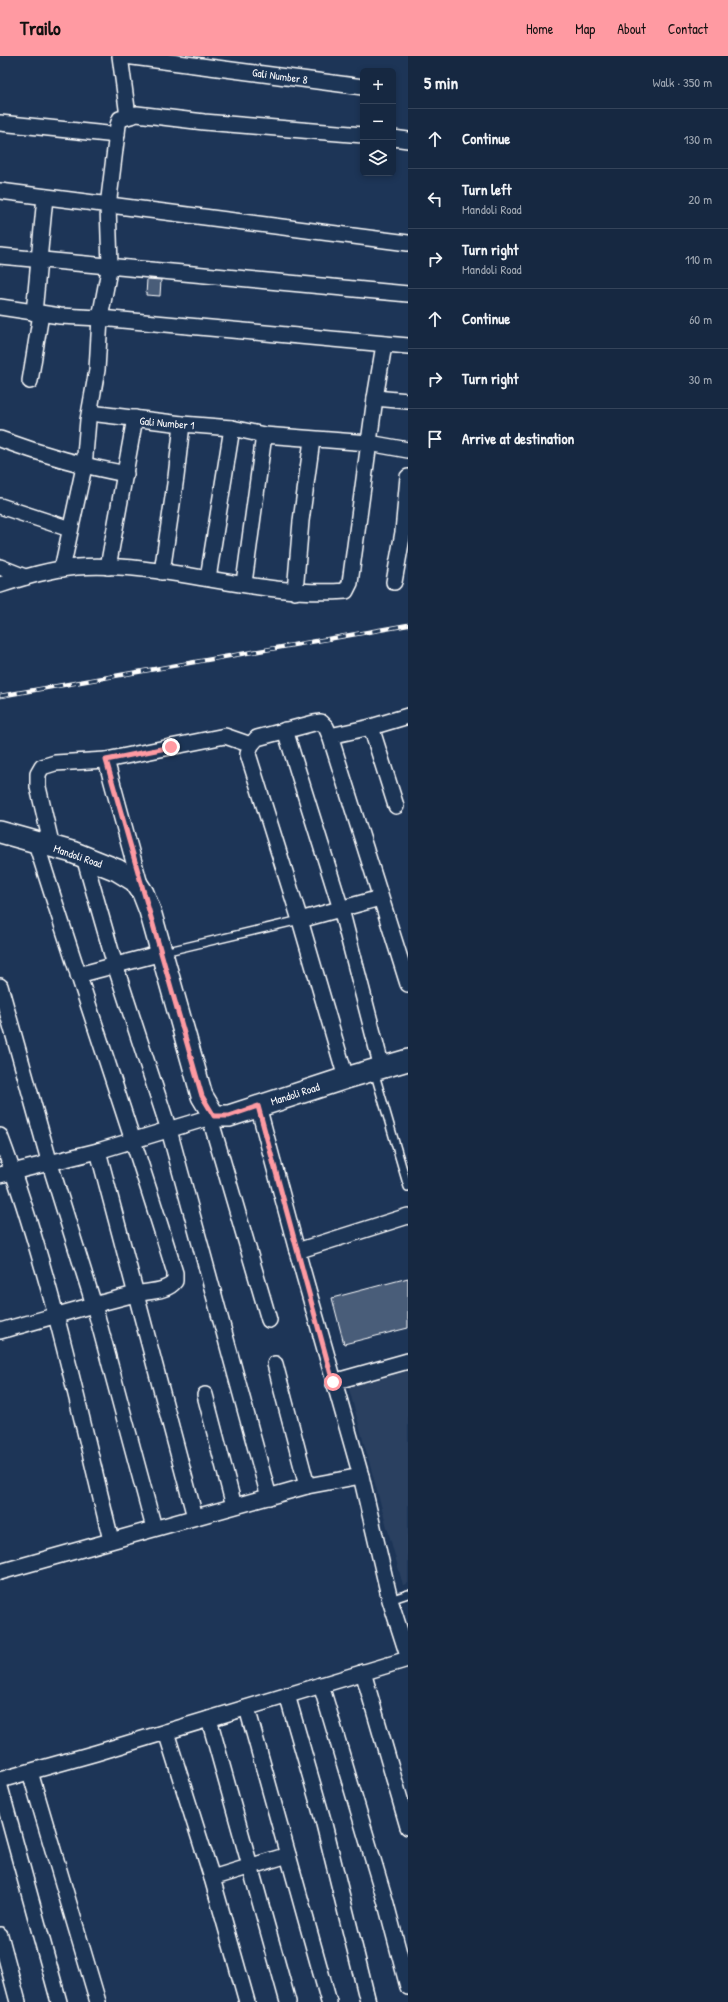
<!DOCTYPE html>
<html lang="en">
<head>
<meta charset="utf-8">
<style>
	:root { --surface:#162841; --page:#1f3048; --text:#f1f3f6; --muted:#9ea6b1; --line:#35445a; --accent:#ff9aa2 }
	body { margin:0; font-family:"Patrick Hand",sans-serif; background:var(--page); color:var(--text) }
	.controls { position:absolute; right:12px; top:12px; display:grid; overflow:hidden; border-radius:6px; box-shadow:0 2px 6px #0003 }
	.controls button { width:36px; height:36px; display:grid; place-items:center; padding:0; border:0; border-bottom:1px solid var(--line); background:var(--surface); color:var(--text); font:20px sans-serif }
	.stop { position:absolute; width:12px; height:12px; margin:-9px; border:3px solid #ff9aa2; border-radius:50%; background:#fff }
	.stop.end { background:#ff9aa2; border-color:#fff; box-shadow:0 1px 4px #0008 }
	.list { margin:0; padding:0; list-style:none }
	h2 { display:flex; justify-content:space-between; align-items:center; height:52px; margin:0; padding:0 16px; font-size:17px }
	h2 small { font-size:13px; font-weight:400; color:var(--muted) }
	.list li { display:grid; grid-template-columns:26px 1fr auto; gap:12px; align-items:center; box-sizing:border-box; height:60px; padding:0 16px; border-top:1px solid var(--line) }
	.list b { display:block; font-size:15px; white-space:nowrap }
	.list p { margin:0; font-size:13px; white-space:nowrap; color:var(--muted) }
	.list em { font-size:13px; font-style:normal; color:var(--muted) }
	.icon { flex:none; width:22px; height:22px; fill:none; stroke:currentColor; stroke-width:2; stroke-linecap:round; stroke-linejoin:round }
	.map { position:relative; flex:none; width:408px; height:1946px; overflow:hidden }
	header { display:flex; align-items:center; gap:24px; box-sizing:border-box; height:56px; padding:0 20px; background:var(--accent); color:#111 }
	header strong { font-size:19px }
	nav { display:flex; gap:22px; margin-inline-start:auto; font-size:14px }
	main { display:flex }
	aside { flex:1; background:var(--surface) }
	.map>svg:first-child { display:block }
	.built { fill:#2a4161 }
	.building { fill:#4a5d79; stroke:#fff }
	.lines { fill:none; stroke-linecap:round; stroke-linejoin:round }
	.lane-casing { stroke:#fff; stroke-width:10 }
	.street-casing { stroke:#fff; stroke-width:18 }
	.secondary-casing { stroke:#fff; stroke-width:24 }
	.lane { stroke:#1d3557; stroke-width:7 }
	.street { stroke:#1d3557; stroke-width:15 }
	.secondary { stroke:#1d3557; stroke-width:21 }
	.rail-casing { stroke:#fff; stroke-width:4.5 }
	.rail { stroke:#1d3557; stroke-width:3; stroke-dasharray:9; stroke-linecap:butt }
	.route { stroke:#ff9aa2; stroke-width:5 }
	.labels { text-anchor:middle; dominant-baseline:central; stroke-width:3; stroke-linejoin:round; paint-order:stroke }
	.street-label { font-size:11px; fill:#fff; stroke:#1d3557 }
</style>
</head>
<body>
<header>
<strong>Trailo</strong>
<nav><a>Home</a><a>Map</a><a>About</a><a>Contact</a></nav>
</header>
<main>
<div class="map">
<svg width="408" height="1946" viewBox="0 0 408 1946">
	<rect width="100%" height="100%" fill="#1d3557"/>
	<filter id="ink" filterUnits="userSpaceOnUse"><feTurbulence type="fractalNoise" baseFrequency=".025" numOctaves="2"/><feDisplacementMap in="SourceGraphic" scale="8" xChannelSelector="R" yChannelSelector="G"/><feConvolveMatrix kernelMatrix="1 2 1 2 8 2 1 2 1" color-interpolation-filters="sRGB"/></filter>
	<g filter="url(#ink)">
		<polygon class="built" points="408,1313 408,1527 403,1529 348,1329"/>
		<g class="building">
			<polygon points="147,223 161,224 160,240 146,239"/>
			<polygon points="408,1222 408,1272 344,1288 332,1242"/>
		</g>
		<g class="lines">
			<defs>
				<g id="lane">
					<polyline points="164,896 300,864"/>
					<polyline points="374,1015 408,1131"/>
					<polyline points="390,1544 408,1538"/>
				</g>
				<g id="street">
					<polyline points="120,0 128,60"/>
					<polyline points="125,0 363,31"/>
					<polyline points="0,67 117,79"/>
					<polyline points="393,82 408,84"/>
					<polyline points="0,135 408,187"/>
					<polyline points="0,200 408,238"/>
					<polyline points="0,251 60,260 100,262 408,290"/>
					<polyline points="34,257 45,141"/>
					<polyline points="30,325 41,258"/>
					<polyline points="375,342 408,345"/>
					<polyline points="90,357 182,368 232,372 264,379 369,387 408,394"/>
					<path d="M0 383C41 398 82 410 126 418"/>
					<polyline points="0,450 70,473"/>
					<polyline points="0,511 25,521"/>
					<polyline points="108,511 135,362"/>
					<polyline points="62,513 84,411 88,364 97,314 100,262 110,209 108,150 118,69 120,63 137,58 204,66 363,79"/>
					<polyline points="162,516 176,421 182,368"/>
					<polyline points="208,522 232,372"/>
					<polyline points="394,526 403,476 408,421"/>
					<polyline points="244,527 264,379"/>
					<path d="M0 529C25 521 51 513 77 511 167 505 256 542 346 535L350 527 375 342 384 289"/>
					<polyline points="295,536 301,465 312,384"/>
					<polyline points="408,660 371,671 330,680 408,928"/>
					<polyline points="371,671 396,750"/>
					<polyline points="285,674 341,853 382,1012"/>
					<polyline points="330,680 326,671 321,666 314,667 257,682 251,689 248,698 300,864 346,1022"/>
					<polyline points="106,704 141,832"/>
					<polyline points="52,791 38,731 38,718 42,711 55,707 106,704 225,680 251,689"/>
					<polyline points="84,801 115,909 169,1074 269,1441"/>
					<polyline points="300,864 380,842"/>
					<polyline points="78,919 162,897"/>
					<polyline points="0,930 50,1108 94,1249 154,1472"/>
					<polyline points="258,1050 297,1195 361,1420 390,1544 408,1600"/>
					<polyline points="210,1062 269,1264"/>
					<path d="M0 1080C49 1211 78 1349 111 1484"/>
					<polyline points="98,1095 195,1461"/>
					<polyline points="0,1119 98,1095 214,1060"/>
					<polyline points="297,1195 408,1160"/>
					<path d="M0 1275C45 1263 90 1249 136 1238 148 1235 167 1236 175 1225V1217C131 1073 81 931 36 787"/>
					<polyline points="275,1308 307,1430"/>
					<polyline points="333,1326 408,1305"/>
					<polyline points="205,1339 234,1450"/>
					<polyline points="0,1516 307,1430 361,1420"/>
					<polyline points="363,1616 408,1771"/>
					<polyline points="321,1629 385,1844 408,1931"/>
					<polyline points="287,1639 323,1764 368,1946"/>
					<polyline points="247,1652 329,1946"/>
					<polyline points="209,1663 288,1946"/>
					<polyline points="166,1676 212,1822 247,1946"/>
					<polyline points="30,1716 98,1946"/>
					<polyline points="0,1724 96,1697 408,1603"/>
					<polyline points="0,1731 59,1946"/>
					<polyline points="212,1822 288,1799"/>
					<polyline points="0,1879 18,1946"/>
				</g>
				<polyline id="secondary" points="0,776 72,796 117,814 135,825 143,837 150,855 202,1040 214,1060 229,1060 346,1022 408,1004"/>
			</defs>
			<use href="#lane" class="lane-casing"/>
			<use href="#street" class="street-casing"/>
			<use href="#secondary" class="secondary-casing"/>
			<use href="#lane" class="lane"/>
			<use href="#street" class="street"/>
			<use href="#secondary" class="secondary"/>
			<defs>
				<polyline id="rail" points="0,640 408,569"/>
			</defs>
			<use href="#rail" class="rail-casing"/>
			<use href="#rail" class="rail"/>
		</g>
	</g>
	<g class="lines" filter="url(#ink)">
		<polyline class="route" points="171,691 106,704 202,1040 214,1060 229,1060 258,1050 333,1326"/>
	</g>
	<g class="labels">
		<g class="street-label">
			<text transform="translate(280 20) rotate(8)">Gali Number 8</text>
			<text transform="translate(167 367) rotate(5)">Gali Number 1</text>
			<text transform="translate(78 800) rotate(19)">Mandoli Road</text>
			<text transform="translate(295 1038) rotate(-18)">Mandoli Road</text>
		</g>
	</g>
</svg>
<div class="controls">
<button>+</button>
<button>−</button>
<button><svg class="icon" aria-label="layers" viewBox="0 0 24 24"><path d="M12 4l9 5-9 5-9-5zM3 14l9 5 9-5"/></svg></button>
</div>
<div class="stop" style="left:333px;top:1326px"></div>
<div class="stop end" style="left:171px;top:691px"></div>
</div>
<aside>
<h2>5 min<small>Walk · 350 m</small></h2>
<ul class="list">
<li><svg class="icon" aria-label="ahead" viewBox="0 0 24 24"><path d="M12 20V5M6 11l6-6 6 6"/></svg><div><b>Continue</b></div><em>130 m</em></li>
<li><svg class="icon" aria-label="left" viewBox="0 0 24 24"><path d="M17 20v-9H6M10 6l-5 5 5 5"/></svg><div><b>Turn left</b><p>Mandoli Road</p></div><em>20 m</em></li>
<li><svg class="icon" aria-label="right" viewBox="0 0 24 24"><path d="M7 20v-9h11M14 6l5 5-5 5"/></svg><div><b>Turn right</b><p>Mandoli Road</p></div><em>110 m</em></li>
<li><svg class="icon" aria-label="ahead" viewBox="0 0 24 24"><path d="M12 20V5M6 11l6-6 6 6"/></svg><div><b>Continue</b></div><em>60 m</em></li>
<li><svg class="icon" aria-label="right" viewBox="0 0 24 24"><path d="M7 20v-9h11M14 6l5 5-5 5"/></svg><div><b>Turn right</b></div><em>30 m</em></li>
<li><svg class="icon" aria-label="arrive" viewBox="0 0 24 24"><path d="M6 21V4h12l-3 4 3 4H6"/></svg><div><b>Arrive at destination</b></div></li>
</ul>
</aside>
</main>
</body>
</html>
